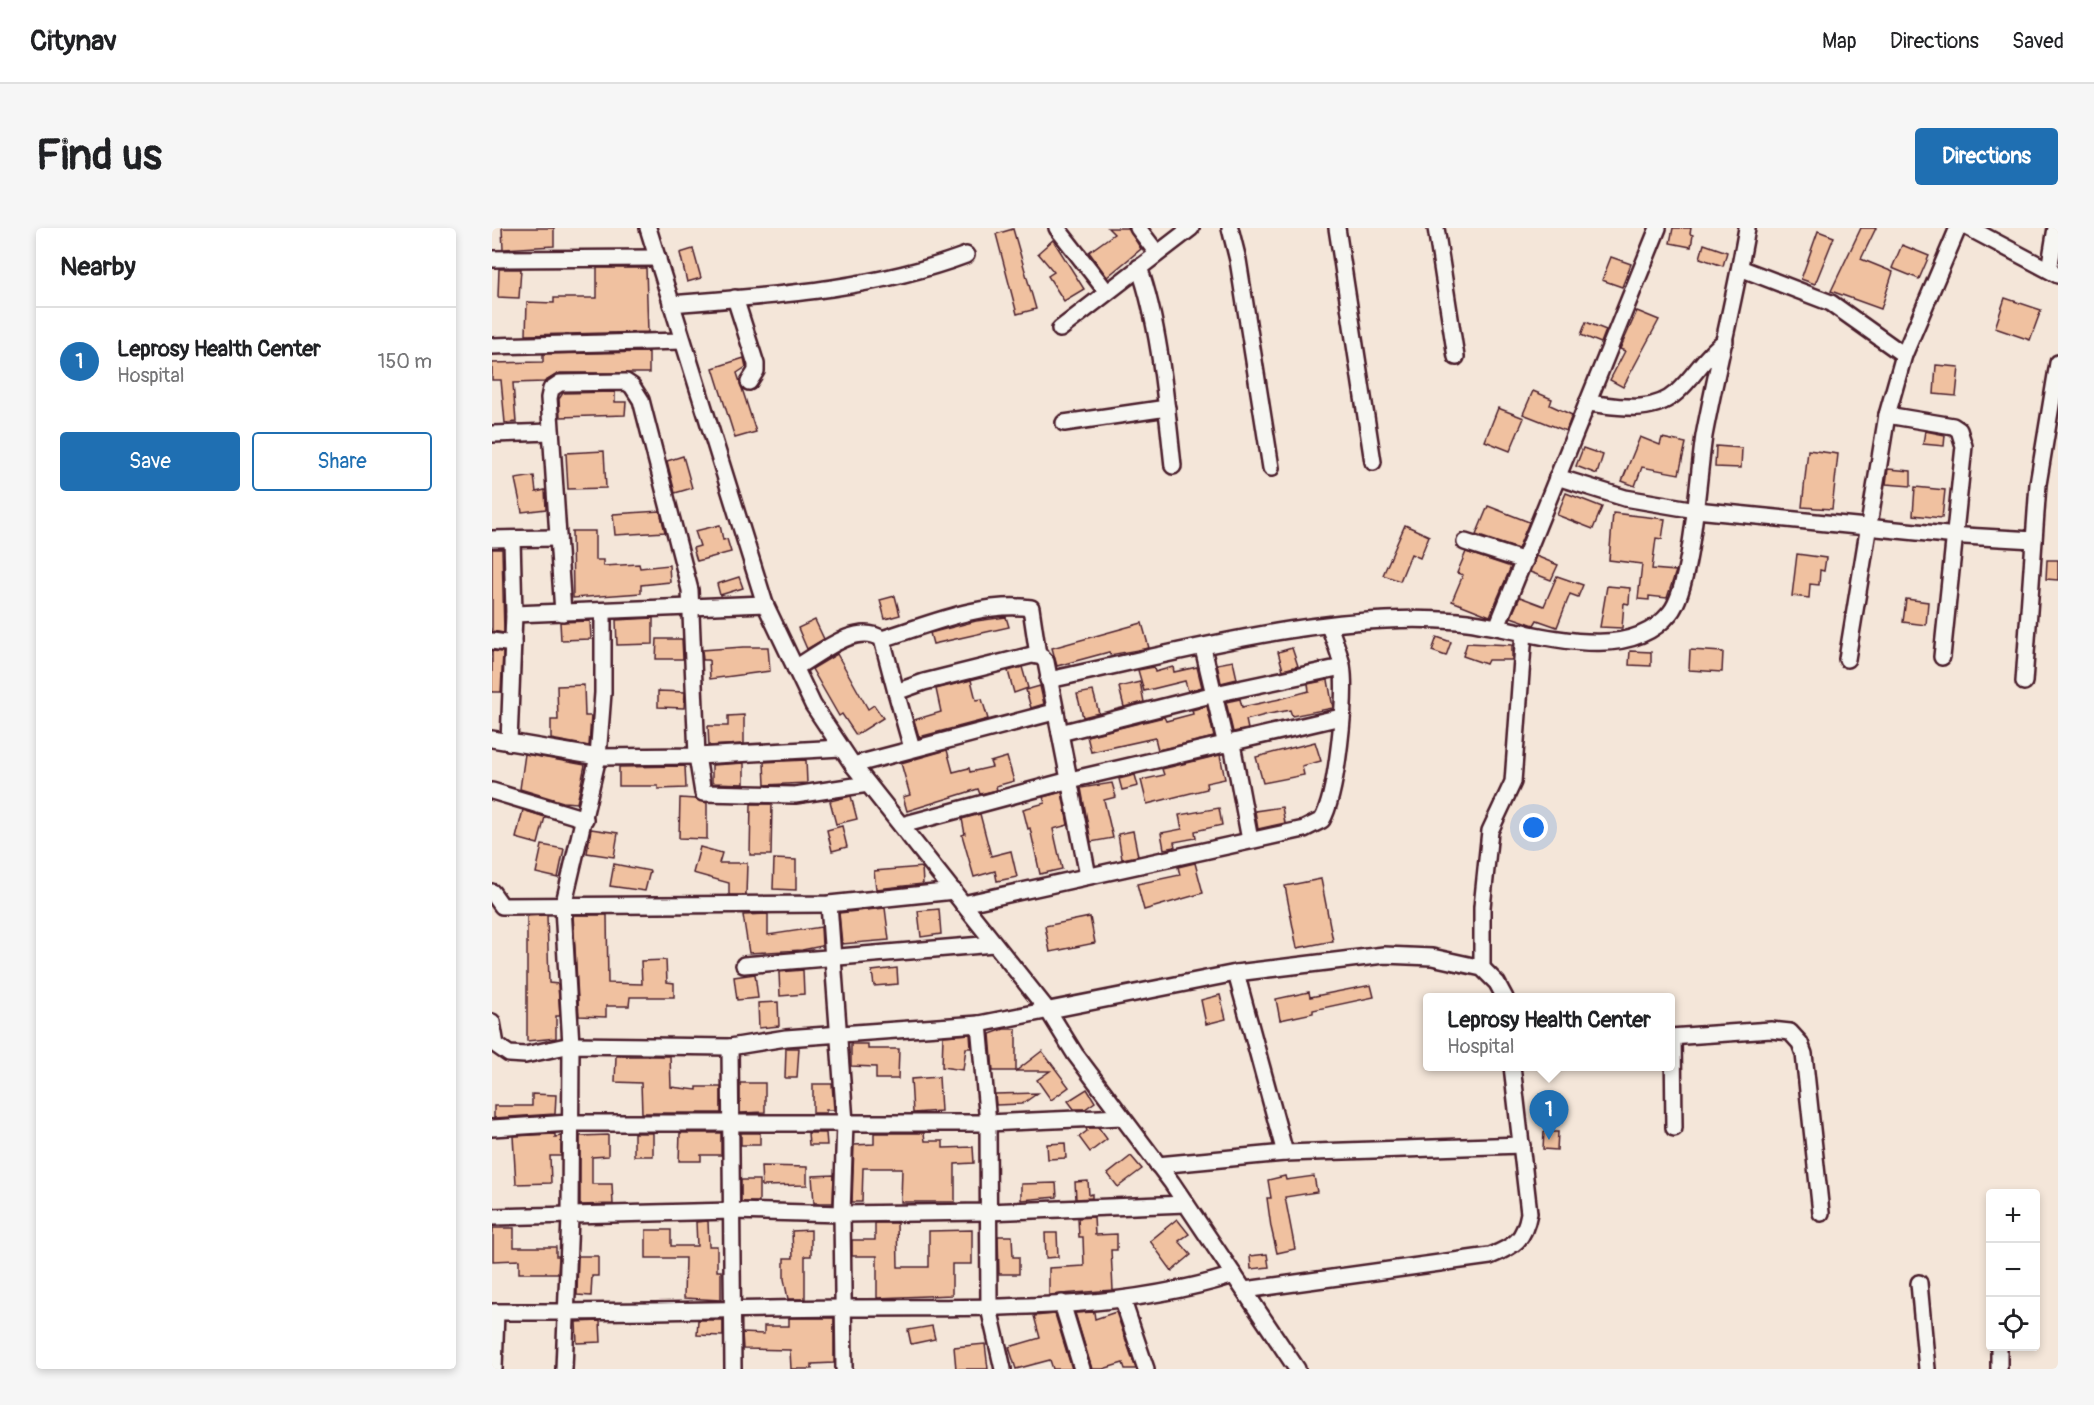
<!DOCTYPE html>
<html lang="en">
<head>
<meta charset="utf-8">
<style>
	:root { --surface:#fff; --page:#f6f6f6; --text:#202124; --muted:#757577; --line:#e0e0e0; --accent:#1f6fb2 }
	body { margin:0; font-family:Pangolin,sans-serif; background:var(--page); color:var(--text) }
	.controls { position:absolute; right:18px; bottom:18px; display:grid; overflow:hidden; border-radius:6px; box-shadow:0 3px 9px #0003 }
	.controls button { width:54px; height:54px; display:grid; place-items:center; padding:0; border:0; border-bottom:2px solid var(--line); background:var(--surface); color:var(--text); font:30px sans-serif }
	.you { position:absolute; left:1042px; top:600px; width:21px; height:21px; margin:-15px; border:4px solid #fff; border-radius:50%; background:#1a73e8; box-shadow:0 0 0 9px #1a73e833 }
	.badge { display:grid; place-items:center; width:39px; height:39px; border-radius:50%; background:var(--accent); color:#fff; font-size:20px; font-weight:700 }
	.pin { position:absolute; translate:-50% -50px; filter:drop-shadow(0 2px 3px #0008) }
	.pin::after { content:''; position:absolute; top:32px; width:21px; height:18px; background:inherit; clip-path:polygon(0 0,100% 0,50% 100%) }
	.popup { position:absolute; left:931px; top:765px; width:252px; height:78px; box-sizing:border-box; display:grid; place-content:center; border-radius:6px; background:var(--surface); filter:drop-shadow(0 2px 4px #0005); font-size:20px; white-space:nowrap; color:var(--muted) }
	.popup b { font-size:22px; color:var(--text) }
	.popup::after { content:''; position:absolute; left:50%; top:100%; margin-left:-12px; border:12px solid transparent; border-top-color:var(--surface) }
	.list { margin:0; padding:0; list-style:none }
	h2 { display:flex; justify-content:space-between; align-items:center; height:78px; margin:0; padding:0 24px; font-size:26px }
	h2 small { font-size:20px; font-weight:400; color:var(--muted) }
	.list li { display:grid; grid-template-columns:39px 1fr auto; gap:18px; align-items:center; box-sizing:border-box; height:108px; padding:0 24px; border-top:2px solid var(--line) }
	.list b { display:block; font-size:22px; white-space:nowrap }
	.list p { margin:0; font-size:20px; white-space:nowrap; color:var(--muted) }
	.list em { font-size:20px; font-style:normal; color:var(--muted) }
	.actions { display:flex; gap:12px; padding:18px 24px }
	.actions a { flex:1; padding:14px 0; border:2px solid var(--accent); border-radius:6px; text-align:center; font-size:21px; color:var(--accent) }
	.actions .main { background:var(--accent); color:#fff }
	.icon { flex:none; width:33px; height:33px; fill:none; stroke:currentColor; stroke-width:2; stroke-linecap:round; stroke-linejoin:round }
	.map { position:relative; flex:none; width:1566px; height:1141px; overflow:hidden; border-radius:6px }
	header { display:flex; align-items:center; gap:36px; box-sizing:border-box; height:84px; padding:0 30px; background:var(--surface); border-bottom:2px solid var(--line) }
	header strong { font-size:28px }
	nav { display:flex; gap:33px; margin-inline-start:auto; font-size:21px }
	.intro { display:flex; align-items:center; justify-content:space-between; box-sizing:border-box; height:144px; padding:0 36px }
	h1 { margin:0; font-size:42px }
	.button { padding:15px 27px; border-radius:6px; background:var(--accent); color:#fff; font-size:21px; font-weight:700 }
	main { display:flex; gap:36px; padding:0 36px }
	aside { flex:1; background:var(--surface); border-radius:6px; box-shadow:0 3px 9px #0003 }
	.map>svg:first-child { display:block }
	.building { fill:#f0c1a0; stroke:#4a1f2b; stroke-width:1.5 }
	.lines { fill:none; stroke-linecap:round; stroke-linejoin:round }
	.minor-casing { stroke:#4a1f2b; stroke-width:20 }
	.minor { stroke:#f6f6f2; stroke-width:15 }
</style>
</head>
<body>
<header>
<strong>Citynav</strong>
<nav><a>Map</a><a>Directions</a><a>Saved</a></nav>
</header>
<div class="intro"><h1>Find us</h1><a class="button">Directions</a></div>
<main>
<aside>
<h2>Nearby<small></small></h2>
<ul class="list">
<li><span class="badge">1</span><div><b>Leprosy Health Center</b><p>Hospital</p></div><em>150 m</em></li>
</ul>
<div class="actions"><a class="main">Save</a><a>Share</a></div>
</aside>
<div class="map">
<svg width="1566" height="1141" viewBox="0 0 1566 1141">
	<rect width="100%" height="100%" fill="#f4e6d9"/>
	<filter id="ink" filterUnits="userSpaceOnUse"><feTurbulence type="fractalNoise" baseFrequency=".0167" numOctaves="2"/><feDisplacementMap in="SourceGraphic" scale="12" xChannelSelector="R" yChannelSelector="G"/><feConvolveMatrix kernelMatrix="1 2 1 2 8 2 1 2 1" color-interpolation-filters="sRGB"/></filter>
	<g filter="url(#ink)">
		<g class="building">
			<polygon points="10,0 62,0 62,18 11,21"/>
			<polygon points="616,0 636,0 649,21 615,49 597,24 622,6"/>
			<polygon points="1181,0 1199,0 1198,6 1201,7 1199,19 1178,15"/>
			<polygon points="1369,0 1384,0 1369,31 1401,44 1389,81 1339,63"/>
			<polygon points="521,1 544,81 525,86 504,6"/>
			<polygon points="1326,3 1342,9 1323,56 1309,51"/>
			<polygon points="561,12 592,61 572,73 556,48 562,44 546,25"/>
			<polygon points="1212,16 1235,24 1231,38 1208,30"/>
			<polygon points="1410,17 1437,28 1427,51 1400,40"/>
			<polygon points="201,21 209,50 195,54 188,25"/>
			<polygon points="1119,29 1139,36 1130,59 1110,52"/>
			<polygon points="105,40 154,40 156,104 34,107 35,74 62,75 62,70 105,70"/>
			<polygon points="7,41 29,41 27,70 6,69"/>
			<polygon points="1513,70 1549,82 1538,112 1503,100"/>
			<polygon points="1145,83 1167,92 1131,159 1118,152 1133,123 1128,121"/>
			<polygon points="1094,94 1114,102 1109,115 1089,107"/>
			<polygon points="157,124 157,145 68,145 52,154 21,155 24,194 13,195 9,152 0,152 0,135 51,134 51,126"/>
			<polygon points="252,130 254,139 245,145 264,204 243,210 221,140"/>
			<polygon points="1444,137 1467,139 1464,168 1442,166"/>
			<polygon points="1041,163 1060,171 1058,177 1080,187 1074,203 1031,186"/>
			<polygon points="123,164 123,174 134,174 133,187 68,189 67,171 71,165"/>
			<polygon points="1006,180 1032,190 1018,223 993,213"/>
			<polygon points="1433,203 1453,207 1452,218 1431,216"/>
			<polygon points="1148,209 1168,217 1170,210 1194,215 1187,246 1150,239 1143,258 1130,253"/>
			<polygon points="1224,218 1250,220 1249,240 1223,239"/>
			<polygon points="1091,220 1111,227 1105,246 1084,238"/>
			<polygon points="1316,222 1346,226 1340,281 1310,279"/>
			<polygon points="112,223 114,260 76,261 74,225"/>
			<polygon points="191,228 200,260 183,265 175,233"/>
			<polygon points="1396,241 1419,243 1419,258 1394,256"/>
			<polygon points="42,248 44,264 53,262 54,281 30,284 23,251"/>
			<polygon points="1423,259 1453,262 1450,290 1421,287"/>
			<polygon points="1074,265 1110,279 1101,301 1065,287"/>
			<polygon points="996,278 1037,294 1026,321 984,307"/>
			<polygon points="168,283 173,304 123,307 121,286"/>
			<polygon points="1121,285 1173,291 1170,311 1164,310 1160,341 1184,343 1175,370 1157,368 1157,372 1146,371 1150,336 1117,332"/>
			<polygon points="228,297 231,312 235,311 239,324 205,333 201,320 208,318 203,303"/>
			<polygon points="913,297 937,308 928,330 919,326 908,353 891,347"/>
			<polygon points="80,303 103,303 103,332 111,332 111,338 147,336 148,340 177,337 178,354 149,357 149,365 81,370"/>
			<polygon points="0,321 10,321 12,405 0,403"/>
			<polygon points="974,324 1019,339 998,388 960,373 971,347 965,345"/>
			<polygon points="1305,326 1334,330 1332,343 1328,342 1327,357 1318,356 1317,370 1300,368"/>
			<polygon points="1044,328 1066,337 1059,352 1038,344"/>
			<polygon points="1555,332 1566,332 1566,352 1554,351"/>
			<polygon points="1065,348 1091,357 1086,369 1078,366 1065,399 1045,392 1042,397 1019,389 1028,369 1052,378"/>
			<polygon points="247,349 251,360 228,367 225,356"/>
			<polygon points="1115,358 1138,360 1137,376 1132,375 1130,400 1108,399"/>
			<polygon points="403,368 408,387 393,391 388,372"/>
			<polygon points="1414,371 1436,374 1434,397 1411,394"/>
			<polygon points="514,389 517,399 441,416 438,405 484,393"/>
			<polygon points="161,390 161,416 125,417 124,392"/>
			<polygon points="323,392 332,411 315,421 306,400"/>
			<polygon points="98,393 99,411 69,412 68,394"/>
			<polygon points="650,395 657,420 618,427 617,424 565,438 560,420"/>
			<polygon points="945,409 959,414 954,428 940,423"/>
			<polygon points="165,411 190,411 191,431 164,431"/>
			<polygon points="975,415 1020,417 1020,432 996,432 994,436 971,428"/>
			<polygon points="251,419 276,419 278,443 218,451 217,432 211,432 210,422"/>
			<polygon points="800,420 806,438 791,442 786,424"/>
			<polygon points="1198,422 1231,424 1230,444 1197,442"/>
			<polygon points="0,423 11,424 9,464 0,464"/>
			<polygon points="1138,423 1159,424 1159,438 1137,437"/>
			<polygon points="345,426 376,481 382,477 391,490 364,507 350,486 347,488 320,441"/>
			<polygon points="741,433 745,451 729,455 725,436"/>
			<polygon points="530,439 536,460 522,465 516,443"/>
			<polygon points="662,439 663,444 681,439 682,444 705,439 710,459 696,463 693,453 652,463 646,442"/>
			<polygon points="479,452 484,472 490,471 496,491 427,509 422,492 449,484 444,461"/>
			<polygon points="836,452 841,480 800,488 798,482 777,486 754,492 756,501 741,504 734,474 748,471 750,479 788,471 817,463 816,456"/>
			<polygon points="648,454 652,474 632,479 627,459"/>
			<polygon points="92,457 93,488 99,488 97,518 59,511 59,492 66,492 65,458"/>
			<polygon points="548,458 552,476 539,480 534,462"/>
			<polygon points="166,463 193,464 192,480 166,479"/>
			<polygon points="601,463 607,485 591,489 585,466"/>
			<polygon points="715,478 722,509 666,522 663,510 599,524 595,508 672,489 674,493 701,486 700,482"/>
			<polygon points="252,487 252,516 217,518 216,498 236,498 236,488"/>
			<polygon points="823,514 829,533 810,538 812,547 771,555 764,529"/>
			<polygon points="455,522 461,544 477,540 478,544 500,539 498,534 515,529 522,553 504,558 505,562 488,566 486,561 415,583 411,569 418,567 409,535"/>
			<polygon points="33,526 93,537 85,575 71,574 28,561"/>
			<polygon points="728,527 733,551 714,555 715,561 655,576 649,552 672,547 670,541"/>
			<polygon points="314,532 315,555 273,557 272,534"/>
			<polygon points="252,535 252,556 220,555 220,537"/>
			<polygon points="193,538 194,560 166,561 166,558 127,558 127,539"/>
			<polygon points="643,547 646,558 630,562 627,551"/>
			<polygon points="620,555 624,569 612,572 621,610 599,614 589,560"/>
			<polygon points="570,564 576,597 561,601 570,641 548,646 538,600 536,601 531,581 553,575 551,569"/>
			<polygon points="359,568 365,591 344,596 338,573"/>
			<polygon points="188,570 203,571 215,575 215,611 187,610"/>
			<polygon points="259,576 280,576 279,627 258,627"/>
			<polygon points="790,579 793,595 766,601 763,583"/>
			<polygon points="727,580 730,597 703,603 704,610 682,614 683,619 672,621 669,605 690,601 687,587"/>
			<polygon points="31,582 53,589 46,616 24,610"/>
			<polygon points="488,586 499,628 519,623 525,649 505,653 503,643 482,649 470,607 473,606 470,591"/>
			<polygon points="350,598 355,619 340,623 335,602"/>
			<polygon points="99,601 126,605 122,629 95,625"/>
			<polygon points="641,603 646,628 630,631 626,606"/>
			<polygon points="50,617 72,621 66,650 44,645"/>
			<polygon points="208,619 230,625 227,635 255,635 254,667 237,667 237,655 201,645"/>
			<polygon points="282,631 304,632 304,662 281,661"/>
			<polygon points="703,635 711,665 652,682 645,656 688,647 686,639"/>
			<polygon points="122,636 158,643 153,663 118,658"/>
			<polygon points="430,639 431,656 384,661 382,643"/>
			<polygon points="829,651 841,713 805,720 793,658"/>
			<polygon points="393,680 397,712 350,716 347,685"/>
			<polygon points="447,681 449,706 429,709 426,683"/>
			<polygon points="276,686 276,707 329,699 330,718 310,722 257,725 251,687"/>
			<polygon points="55,687 57,755 66,756 68,788 64,788 64,810 35,813 35,688"/>
			<polygon points="81,687 115,687 116,755 150,756 149,733 174,732 175,754 182,755 182,769 138,769 137,778 114,778 114,789 87,788"/>
			<polygon points="598,689 603,715 558,724 553,698"/>
			<polygon points="405,740 406,756 382,758 380,743"/>
			<polygon points="311,742 312,766 288,768 287,744"/>
			<polygon points="263,746 266,770 245,772 242,749"/>
			<polygon points="879,757 882,769 821,782 821,785 788,792 784,771 817,764 818,769"/>
			<polygon points="728,767 734,791 714,796 709,772"/>
			<polygon points="286,774 287,798 267,800 266,775"/>
			<polygon points="512,801 524,801 524,843 550,823 577,859 559,872 545,852 558,843 501,843 498,806"/>
			<polygon points="478,806 479,820 474,820 471,842 450,839 451,808"/>
			<polygon points="359,816 376,816 376,821 407,821 406,851 384,851 384,839 359,838"/>
			<polygon points="294,820 307,820 305,850 293,850"/>
			<polygon points="124,828 178,828 179,859 205,862 205,859 229,859 229,885 150,885 149,855 123,854"/>
			<polygon points="447,849 449,883 421,885 419,851"/>
			<polygon points="248,855 273,855 273,884 248,885"/>
			<polygon points="321,856 340,856 342,882 334,882 334,885 321,885"/>
			<polygon points="595,861 603,874 593,881 582,881 576,873"/>
			<polygon points="546,865 530,876 504,877 503,866"/>
			<polygon points="40,866 64,867 63,886 2,890 2,878 40,878"/>
			<polygon points="594,900 607,900 615,911 598,924 587,909 595,903"/>
			<polygon points="1052,904 1066,904 1065,922 1051,921"/>
			<rect x="142" y="905" width="19" height="23"/>
			<polygon points="188,905 229,905 229,927 209,927 209,933 187,933"/>
			<rect x="249" y="905" width="19" height="12"/>
			<polygon points="316,905 334,905 335,917 317,917"/>
			<polygon points="382,905 432,905 433,913 451,913 451,920 481,919 482,935 463,936 463,974 409,974 410,940 371,940 370,974 360,974 362,917 382,916"/>
			<polygon points="63,906 63,909 69,908 69,928 58,928 59,955 24,956 21,908"/>
			<polygon points="116,907 116,928 100,929 100,956 120,956 121,976 88,977 88,908"/>
			<polygon points="573,915 574,930 556,931 555,916"/>
			<polygon points="639,928 650,941 626,959 616,946"/>
			<polygon points="269,938 315,939 315,957 270,958"/>
			<polygon points="342,947 341,975 322,975 320,948"/>
			<polygon points="793,948 794,952 822,948 825,964 793,969 803,1021 785,1025 779,999 775,970 779,970 776,952"/>
			<rect x="249" y="952" width="18" height="22"/>
			<polygon points="596,953 597,967 600,966 600,970 584,971 583,954"/>
			<polygon points="564,955 565,969 529,972 529,956"/>
			<polygon points="602,989 603,1007 625,1006 625,1022 619,1022 621,1062 557,1067 557,1040 592,1038 591,1009 587,1009 586,990"/>
			<polygon points="685,991 697,1006 687,1013 699,1027 680,1043 658,1013"/>
			<polygon points="216,993 217,1018 225,1018 225,1043 229,1043 229,1072 192,1070 193,1030 154,1030 154,1002 179,1002 179,1018 205,1018 204,994"/>
			<polygon points="383,995 405,995 406,1039 437,1039 437,1003 480,1002 480,1036 460,1036 460,1067 385,1070 385,1028 360,1028 360,1012 383,1012"/>
			<polygon points="1,1000 22,1000 22,1019 64,1019 64,1028 67,1028 66,1045 27,1045 27,1032 1,1033"/>
			<polygon points="319,1002 319,1028 313,1028 313,1071 296,1071 292,1051 292,1030 301,1030 300,1003"/>
			<polygon points="553,1005 565,1005 566,1029 554,1030"/>
			<polygon points="506,1008 520,1008 521,1029 527,1029 527,1046 507,1046"/>
			<polygon points="775,1026 777,1039 759,1041 758,1028"/>
			<polygon points="86,1028 106,1028 106,1048 100,1048 99,1068 85,1067"/>
			<polygon points="602,1084 603,1091 624,1084 644,1141 633,1141 631,1135 611,1141 600,1141 583,1085"/>
			<polygon points="563,1086 580,1141 561,1141 558,1132 524,1141 517,1119 548,1110 542,1088"/>
			<polygon points="297,1090 342,1090 342,1135 320,1136 320,1141 299,1141 298,1122 251,1121 250,1105 272,1106 272,1098 297,1098"/>
			<polygon points="206,1092 231,1092 231,1108 205,1107"/>
			<polygon points="108,1093 109,1114 85,1115 84,1094"/>
			<polygon points="440,1098 443,1111 419,1116 416,1102"/>
			<polygon points="493,1116 496,1141 464,1141 462,1119"/>
		</g>
		<g class="lines">
			<defs>
				<g id="minor">
					<polyline points="156,0 273,376 321,477 361,537 557,784 583,826 680,955 805,1141"/>
					<polyline points="565,0 615,64"/>
					<polyline points="646,0 665,25"/>
					<polyline points="738,0 746,32 779,240"/>
					<polyline points="845,0 881,234"/>
					<polyline points="944,0 964,129"/>
					<polyline points="1477,0 1566,47"/>
					<polyline points="0,31 166,30"/>
					<path d="M647 39C668 98 674 175 681 238"/>
					<polyline points="1248,40 1339,75 1412,127"/>
					<polyline points="1557,42 1564,0"/>
					<polyline points="243,70 264,136 264,143 257,154"/>
					<path d="M179 76C278 68 381 62 474 27"/>
					<polyline points="568,101 699,0"/>
					<polyline points="0,118 190,113"/>
					<path d="M1095 175C1125 178 1160 187 1185 164 1203 148 1213 127 1233 113"/>
					<polyline points="1395,187 1461,198 1467,202 1472,218 1450,429"/>
					<polyline points="572,195 675,180"/>
					<polyline points="0,206 59,204"/>
					<polyline points="1065,249 1133,270 1204,282 1455,307 1542,312"/>
					<polyline points="0,311 66,310"/>
					<polyline points="973,314 1033,333"/>
					<polyline points="71,385 57,170 59,161 68,155 134,154 140,158 149,172 198,362 205,528 211,565 303,567 376,556"/>
					<polyline points="22,386 273,376"/>
					<polyline points="1005,399 1166,0"/>
					<path d="M390 411C436 397 489 373 539 380L546 427"/>
					<polyline points="0,413 21,416"/>
					<polyline points="711,420 734,517"/>
					<polyline points="1355,431 1395,187 1412,127 1466,0"/>
					<path d="M303 440C325 428 364 393 390 411L404 464"/>
					<path d="M556 452C685 425 834 382 966 393 1028 398 1131 443 1178 385 1200 359 1206 247 1212 208 1225 139 1243 70 1255 0"/>
					<polyline points="1532,454 1546,256 1566,135"/>
					<polyline points="568,505 723,466 850,439"/>
					<polyline points="0,511 106,529 205,528 349,520"/>
					<polyline points="17,514 22,386 20,312"/>
					<polyline points="740,516 758,612"/>
					<polyline points="420,520 404,464 432,454 540,427 550,429 554,434 596,648"/>
					<polyline points="361,537 562,484"/>
					<polyline points="0,563 93,591"/>
					<polyline points="410,597 578,552 849,489"/>
					<polyline points="0,664 10,678 337,676 462,663"/>
					<polyline points="337,676 353,894 350,986 352,1141"/>
					<path d="M471 676 812 601 830 592C845 566 855 468 850 437 847 424 842 411 837 398"/>
					<polyline points="252,737 502,716"/>
					<polyline points="990,740 990,679 998,603 1021,554 1032,404"/>
					<polyline points="744,745 793,925"/>
					<polyline points="0,794 4,817 17,826 33,827 79,817 238,819 294,810 487,796 744,745 892,727 940,729 990,740 1005,755 1013,770"/>
					<polyline points="487,796 496,895 497,1080 511,1141"/>
					<polyline points="1178,809 1279,802 1298,804 1308,815 1312,826 1329,985"/>
					<polyline points="1181,809 1182,900"/>
					<polyline points="238,819 241,1141"/>
					<polyline points="0,900 78,895 496,895 630,889"/>
					<polyline points="666,937 793,925 1030,917"/>
					<polyline points="0,989 240,983 350,986 494,984 694,976"/>
					<polyline points="1427,1055 1435,1141"/>
					<path d="M753 1062 998 1028C1023 1018 1032 1012 1037 985L1020 838"/>
					<polyline points="631,1073 654,1141"/>
					<polyline points="570,1075 590,1141"/>
					<path d="M0 1084C117 1085 233 1081 350 1080 481 1078 615 1087 742 1047"/>
					<polyline points="2,1141 4,1084"/>
					<polyline points="72,1141 78,989 79,817 71,679 106,529 111,465 111,384"/>
					<polyline points="1507,1141 1507,1118"/>
				</g>
			</defs>
			<use href="#minor" class="minor-casing"/>
			<use href="#minor" class="minor"/>
		</g>
	</g>
</svg>
<div class="controls">
<button>+</button>
<button>−</button>
<button><svg class="icon" aria-label="locate" viewBox="0 0 24 24"><circle cx="12" cy="12" r="6"/><path d="M12 2v4M12 18v4M2 12h4M18 12h4"/></svg></button>
</div>
<div class="you"></div>
<div class="pin badge" style="left:1057px;top:912px">1</div>
<div class="popup"><b>Leprosy Health Center</b>Hospital</div>
</div>
</main>
</body>
</html>
